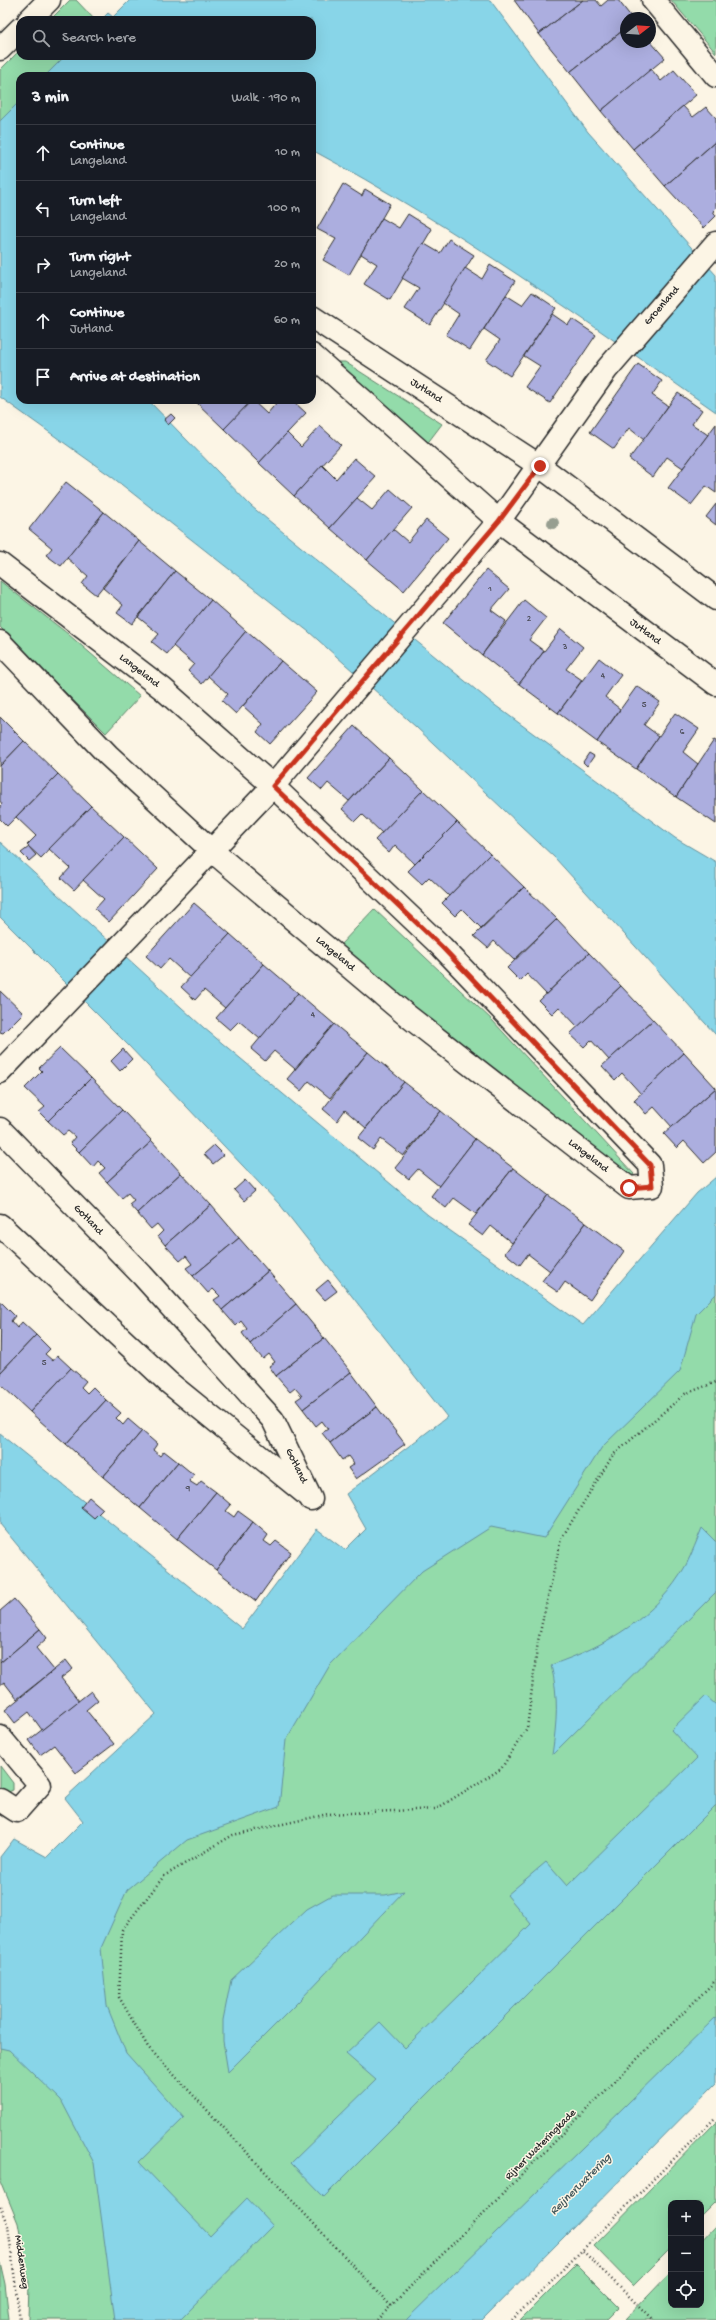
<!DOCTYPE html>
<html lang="en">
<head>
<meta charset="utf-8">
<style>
	:root { --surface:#171b24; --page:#20242c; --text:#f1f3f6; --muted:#9ea1a6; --line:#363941 }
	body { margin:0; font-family:"Gochi Hand",sans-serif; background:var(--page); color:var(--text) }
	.controls { position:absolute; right:12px; bottom:12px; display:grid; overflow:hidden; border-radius:8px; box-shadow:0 4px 16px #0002 }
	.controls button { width:36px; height:36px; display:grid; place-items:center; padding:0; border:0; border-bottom:1px solid var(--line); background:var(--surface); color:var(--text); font:20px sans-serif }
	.compass { position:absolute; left:620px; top:12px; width:36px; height:36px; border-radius:50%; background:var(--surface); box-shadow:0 4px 16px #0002; rotate:73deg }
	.stop { position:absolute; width:12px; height:12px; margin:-9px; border:3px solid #c8321e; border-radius:50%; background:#fff }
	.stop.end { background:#c8321e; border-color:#fff; box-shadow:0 1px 4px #0008 }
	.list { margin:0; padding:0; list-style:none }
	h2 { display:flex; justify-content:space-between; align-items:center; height:52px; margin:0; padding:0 16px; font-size:17px }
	h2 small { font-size:13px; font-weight:400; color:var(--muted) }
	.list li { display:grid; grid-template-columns:26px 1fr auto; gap:12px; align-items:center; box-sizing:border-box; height:56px; padding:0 16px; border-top:1px solid var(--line) }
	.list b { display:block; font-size:15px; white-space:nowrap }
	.list p { margin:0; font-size:13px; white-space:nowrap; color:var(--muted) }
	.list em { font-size:13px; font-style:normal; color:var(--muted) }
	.icon { flex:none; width:22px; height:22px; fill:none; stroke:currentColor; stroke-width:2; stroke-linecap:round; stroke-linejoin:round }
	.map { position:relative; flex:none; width:716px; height:2320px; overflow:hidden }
	.search { position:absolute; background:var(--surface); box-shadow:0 4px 16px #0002; left:16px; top:16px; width:300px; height:44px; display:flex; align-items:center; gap:10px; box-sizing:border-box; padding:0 14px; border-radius:12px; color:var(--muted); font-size:15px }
	.panel { position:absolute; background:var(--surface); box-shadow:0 4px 16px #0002; left:16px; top:72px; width:300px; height:332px; border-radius:12px }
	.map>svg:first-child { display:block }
	.green { fill:#93dbaa; stroke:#5f836a }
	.water { fill:#88d5e8; stroke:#63919c }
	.building { fill:#acaedf; stroke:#2b2b2b }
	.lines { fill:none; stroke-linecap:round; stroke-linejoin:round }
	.street-casing { stroke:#2b2b2b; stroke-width:25 }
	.path { stroke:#2b2b2b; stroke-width:2.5; stroke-dasharray:1 3; stroke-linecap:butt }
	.street { stroke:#fcf5e5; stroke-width:22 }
	.tree { fill:#979e90 }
	.route { stroke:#c8321e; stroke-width:5 }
	.labels { text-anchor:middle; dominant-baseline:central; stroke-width:3; stroke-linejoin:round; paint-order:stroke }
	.number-label { font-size:9px; fill:#4b4c58 }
	.street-label { font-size:11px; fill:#2b2b2b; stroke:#fcf5e5 }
	.water-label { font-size:12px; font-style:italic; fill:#42565a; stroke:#fcf5e5 }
</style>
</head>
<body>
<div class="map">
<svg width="716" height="2320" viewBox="0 0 716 2320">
	<rect width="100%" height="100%" fill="#fcf5e5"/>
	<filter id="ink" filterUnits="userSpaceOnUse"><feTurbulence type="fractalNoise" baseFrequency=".025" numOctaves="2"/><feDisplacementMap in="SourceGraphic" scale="8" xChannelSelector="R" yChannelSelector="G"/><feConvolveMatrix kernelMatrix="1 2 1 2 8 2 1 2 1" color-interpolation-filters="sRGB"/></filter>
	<g filter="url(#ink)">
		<g class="green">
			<polygon points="70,0 76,0 95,20 50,20"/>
			<polygon points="671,0 716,0 716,53"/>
			<polygon points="20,50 20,56 66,56 46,76 20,76 20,102 0,122 0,70"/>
			<polygon points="336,362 345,362 442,424 426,445 339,370"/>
			<polygon points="0,581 68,634 140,696 106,733 0,627"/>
			<polygon points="374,909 492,1020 634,1174 629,1178 521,1095 340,945"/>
			<polygon points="716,1253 716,2029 417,2320 28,2320 29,2283 18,2223 0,2179 0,2010"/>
			<polygon points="0,1766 13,1783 13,1790 6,1793 0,1788"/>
			<polygon points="716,2122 716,2202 701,2217 701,2203 671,2203 671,2248 633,2286 594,2246"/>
			<polygon points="716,2226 716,2320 625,2320 671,2272 671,2305 701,2305 701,2242"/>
			<polygon points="0,2262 5,2284 9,2320 0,2320"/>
			<polygon points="576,2264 619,2307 606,2320 520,2320"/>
		</g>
		<g class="water">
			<path d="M130 0H490L588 132 716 275V412C585 320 454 226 312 150V76H45L65 56H312V20H101L108 13 113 17Z"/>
			<polygon points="20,101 20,400 148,400 251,506 492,703 675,838 716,862 716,1035 555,858 416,727 309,632 112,477 0,397 0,121"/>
			<polygon points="0,842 204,1028 428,1215 583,1325 697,1193 716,1177 716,1294 696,1314 680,1371 602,1447 544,1538 491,1527 422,1571 330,1665 286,1740 279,1807 187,1840 127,1890 101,1948 107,2006 126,2053 184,2118 139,2162 210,2236 247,2198 273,2226 180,2320 115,2320 94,2163 61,2100 9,2050 0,2048 0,1857 14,1839 47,1857 83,1821 65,1798 156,1714 0,1524 0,1434 242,1629 317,1529 345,1550 366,1529 346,1494 447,1417 281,1206 129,1046 0,917"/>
			<path d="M702 1528 716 1542V1592L552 1755C557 1721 559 1698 551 1665 606 1646 657 1617 686 1565 692 1553 697 1540 702 1528Z"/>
			<polygon points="706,1696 716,1705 716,1805 324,2197 291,2163 376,2080 346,2054 380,2022 405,2048 531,1924 507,1895 546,1862 567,1886 697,1758 671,1730"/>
			<polygon points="404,1891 302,1998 228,2072 223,2041 223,2020 231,1980 307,1909 332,1895 385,1895"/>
			<polygon points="716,2017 716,2083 482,2320 406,2320"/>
		</g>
		<g class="building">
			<polygon points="514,0 583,0 539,34"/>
			<polygon points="583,0 596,0 601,6 608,0 618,0 632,18 626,18 626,28 570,72 539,34"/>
			<polygon points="621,32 626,38 626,42 631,44 650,41 665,58 601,111 570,72"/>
			<polygon points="651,69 661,81 674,70 696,95 633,149 601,111"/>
			<polygon points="683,106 693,117 706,107 716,118 716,141 665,186 633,149"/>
			<polygon points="715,142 716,208 713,211 716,216 704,228 665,186"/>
			<polygon points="343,184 362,196 365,189 390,204 349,275 323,260 336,239 317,229"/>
			<polygon points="408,214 432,229 390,300 364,284 377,264 361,254 382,218 399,228"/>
			<polygon points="449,239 474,255 430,325 405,309 419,288 402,278 423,243 440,253"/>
			<polygon points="490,265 515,281 470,350 446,335 459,314 443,303 465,268 482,279"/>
			<polygon points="532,292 556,308 510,376 486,360 500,340 484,329 506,295 522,305"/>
			<polygon points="552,314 568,325 572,319 596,335 550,403 525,387 540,366 524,356"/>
			<polygon points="638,364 662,381 652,395 668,406 644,440 629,428 614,449 590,432"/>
			<polygon points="678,393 702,410 692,424 708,435 683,468 667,457 653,477 629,459"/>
			<polygon points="194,400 253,400 224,429"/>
			<polygon points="252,400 267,414 279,400 292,400 306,413 259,463 224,429"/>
			<polygon points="171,414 175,418 168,425 164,420"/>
			<polygon points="716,424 716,493 706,486 691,505 668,488"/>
			<polygon points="320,426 341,445 294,496 259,463 287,433 301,447"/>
			<polygon points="354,458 376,477 330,528 294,496 322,465 336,479"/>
			<polygon points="66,482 104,512 61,566 46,555 52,548 29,529"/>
			<polygon points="390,489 412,508 367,560 330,528 357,498 372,510"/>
			<polygon points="716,504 716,525 706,517"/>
			<polygon points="104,512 139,541 96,595 82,584 88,576 67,558"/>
			<polygon points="426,520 448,538 404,591 367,560 393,529 408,542"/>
			<polygon points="139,541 175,571 132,624 117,613 123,605 103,588"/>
			<polygon points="486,570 509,589 491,610 506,621 482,655 443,623"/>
			<polygon points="175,571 211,600 167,654 152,642 159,634 138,617"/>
			<polygon points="211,600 246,631 202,684 188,671 194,664 173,646"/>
			<polygon points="524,600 546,618 529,640 544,651 519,684 482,655"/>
			<polygon points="561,629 583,647 566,669 582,680 558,713 519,684"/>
			<polygon points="246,631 281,661 236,714 222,701 228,694 208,676"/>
			<polygon points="599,658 621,675 605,697 620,709 597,742 558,713"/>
			<polygon points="281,661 317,692 270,744 257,732 263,724 243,706"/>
			<polygon points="637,686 660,702 644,725 659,736 636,769 597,742"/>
			<polygon points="675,713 699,729 683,752 698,764 676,797 636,769"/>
			<polygon points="0,717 24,741 0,766"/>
			<polygon points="354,726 389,758 349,801 328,783 322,790 308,778"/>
			<polygon points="714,740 716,741 716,824 676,797"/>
			<polygon points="24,741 58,774 7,826 0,819 0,806 2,804 0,801 0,766"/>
			<polygon points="589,753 594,756 587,766 583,762"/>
			<polygon points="389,758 423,790 382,833 362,814 355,821 342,809"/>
			<polygon points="58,774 91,806 41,858 27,845 36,836 16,817"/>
			<polygon points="423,790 457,822 415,864 395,845 389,853 375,840"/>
			<polygon points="91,806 124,837 74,890 61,878 70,868 49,849"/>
			<polygon points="457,822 490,854 449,896 429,877 422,884 408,871"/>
			<polygon points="124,837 158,869 109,922 95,909 104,899 83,880"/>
			<polygon points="29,847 36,855 29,861 21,853"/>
			<polygon points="490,854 524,887 481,928 462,909 455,916 442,903"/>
			<polygon points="524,887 557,919 514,960 494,941 488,948 474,936"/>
			<polygon points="194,903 230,934 190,978 169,959 160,969 146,956"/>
			<polygon points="557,919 589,953 546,994 527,974 520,981 507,968"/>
			<polygon points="230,934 264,964 225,1008 204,990 195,1000 181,987"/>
			<polygon points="589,953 621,986 578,1027 559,1007 552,1014 539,1001"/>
			<polygon points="264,964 298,993 260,1039 239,1021 230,1030 216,1018"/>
			<polygon points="621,986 653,1020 609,1060 591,1040 584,1047 570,1034"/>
			<polygon points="0,991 23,1013 3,1033 0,1032"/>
			<polygon points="298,993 334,1024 295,1069 274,1051 265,1061 251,1049"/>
			<polygon points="653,1020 684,1053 641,1094 622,1073 615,1080 602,1066"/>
			<polygon points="334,1024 368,1052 330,1098 309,1081 301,1091 287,1079"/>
			<polygon points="60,1048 91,1078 48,1121 39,1112 45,1107 25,1088 42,1071 39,1068"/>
			<polygon points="123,1049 132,1059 120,1071 111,1061"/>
			<polygon points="368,1052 404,1082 366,1128 345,1110 337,1121 323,1109"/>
			<polygon points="684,1053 716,1088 672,1127 654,1107 646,1114 634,1100"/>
			<polygon points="91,1078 122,1110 79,1152 70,1143 75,1137 68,1131 63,1135 48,1121"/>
			<polygon points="404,1082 441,1111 403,1156 381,1139 373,1150 358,1138"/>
			<polygon points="716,1088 716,1152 704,1163 684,1141 677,1148 664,1134"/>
			<polygon points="122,1110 152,1141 107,1182 99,1173 105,1168 98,1161 93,1167 79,1152"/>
			<polygon points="441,1111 475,1139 439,1186 418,1169 409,1179 395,1168"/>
			<polygon points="475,1139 513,1168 476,1214 454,1198 446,1208 431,1196"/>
			<polygon points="152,1141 181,1173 137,1213 129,1204 134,1200 128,1193 122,1198 107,1182"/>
			<polygon points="214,1145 224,1155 213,1164 204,1154"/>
			<polygon points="513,1168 548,1195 512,1243 491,1226 483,1236 468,1225"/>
			<polygon points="181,1173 211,1205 165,1245 158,1236 163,1231 157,1224 151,1229 137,1213"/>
			<polygon points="245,1180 255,1191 244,1201 234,1190"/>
			<polygon points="548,1195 586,1223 550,1271 528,1254 520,1265 505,1253"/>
			<polygon points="211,1205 239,1238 193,1276 186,1268 192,1264 186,1256 180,1261 165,1245"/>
			<polygon points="586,1223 624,1251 590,1300 565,1282 558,1292 542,1281"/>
			<polygon points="239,1238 268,1271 222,1310 214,1300 220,1296 213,1289 208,1293 193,1276"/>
			<polygon points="268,1271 296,1304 250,1344 242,1333 247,1329 241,1321 236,1326 222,1310"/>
			<polygon points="328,1280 337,1291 325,1300 316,1290"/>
			<polygon points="1,1302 15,1316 11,1321 17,1328 22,1322 36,1335 0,1373"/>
			<polygon points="296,1304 324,1338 276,1376 269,1366 275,1362 269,1354 263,1359 250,1344"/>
			<polygon points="36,1335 50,1349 45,1354 53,1361 57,1355 71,1368 30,1412 0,1384 0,1373"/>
			<polygon points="324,1338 351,1372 303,1409 296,1400 302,1396 295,1388 290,1392 276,1376"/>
			<polygon points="71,1368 86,1381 81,1387 87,1393 93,1387 106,1400 66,1444 30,1412"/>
			<polygon points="351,1372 377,1407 330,1443 322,1433 328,1429 322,1421 316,1426 303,1409"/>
			<polygon points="106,1400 121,1413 116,1418 123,1425 128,1419 142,1431 103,1477 66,1444"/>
			<polygon points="377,1407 405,1444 356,1479 348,1468 354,1464 348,1456 342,1460 330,1443"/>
			<polygon points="142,1431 157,1444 153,1450 160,1456 164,1451 178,1462 140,1508 103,1477"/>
			<polygon points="178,1462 194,1475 189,1481 197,1486 201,1481 216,1492 177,1539 140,1508"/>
			<polygon points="216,1492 231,1505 226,1511 234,1517 238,1511 253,1522 216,1570 177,1539"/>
			<polygon points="89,1497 103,1509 94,1518 81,1507"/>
			<polygon points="253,1522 268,1535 264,1541 271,1546 276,1541 291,1552 256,1601 216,1570"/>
			<polygon points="14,1599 40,1629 0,1663 0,1611"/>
			<polygon points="40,1629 47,1638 36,1648 54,1670 17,1699 4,1682 0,1685 0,1663"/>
			<polygon points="66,1660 73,1669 61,1678 79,1701 42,1730 29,1712 15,1723 5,1710"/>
			<polygon points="91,1691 98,1700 86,1710 114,1744 76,1773 54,1745 40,1755 29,1740"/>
		</g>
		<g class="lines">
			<defs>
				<g id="street">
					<polyline points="653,0 716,76"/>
					<polyline points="29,20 49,0"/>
					<polyline points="0,49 20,29"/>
					<polyline points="312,317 540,466 716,599"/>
					<polyline points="312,355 499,521 716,684"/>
					<polyline points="0,564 163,689 273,786 442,947 650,1165 652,1186 629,1188 404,1013 211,850 108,755 0,642"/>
					<polyline points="0,1072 273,786 499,521 607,369 716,243"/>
					<polyline points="0,1129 142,1275 273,1420 311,1499"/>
					<polyline points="0,1225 168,1382 306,1494"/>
					<polyline points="0,1737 40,1785 17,1811 0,1800"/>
				</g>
			</defs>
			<use href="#street" class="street-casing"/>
			<g class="path">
				<polyline points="0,2207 8,2226 20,2320"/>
				<polyline points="583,2251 653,2320"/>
				<polyline points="391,2306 148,2047 119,1997 122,1930 164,1876 233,1835 328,1814 436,1809 501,1769 527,1728 538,1641 561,1539 613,1455 685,1394 716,1382"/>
				<polyline points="377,2320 716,1980"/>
				<polyline points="512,2320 716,2117"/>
			</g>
			<use href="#street" class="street"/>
		</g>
		<circle class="tree" cx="553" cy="523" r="6"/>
	</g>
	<g class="lines" filter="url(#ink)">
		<polyline class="route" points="540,466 499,521 273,786 442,947 650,1165 652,1186 629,1188"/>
	</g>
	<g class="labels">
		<g class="number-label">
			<text x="490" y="589">1</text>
			<text x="529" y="619">2</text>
			<text x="565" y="647">3</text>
			<text x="603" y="676">4</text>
			<text x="644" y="705">5</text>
			<text x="682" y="732">6</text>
			<text x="313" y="1015">4</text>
			<text x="44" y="1363">5</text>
			<text x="188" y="1489">9</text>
		</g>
		<g class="street-label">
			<text transform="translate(662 306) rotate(-49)">Groenland</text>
			<text transform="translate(426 391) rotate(33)">Jutland</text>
			<text transform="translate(645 632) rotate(37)">Jutland</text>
			<text transform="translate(139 671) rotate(38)">Langeland</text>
			<text transform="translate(335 954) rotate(40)">Langeland</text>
			<text transform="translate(588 1156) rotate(38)">Langeland</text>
			<text transform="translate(88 1220) rotate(46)">Gotland</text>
			<text transform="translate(296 1466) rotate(64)">Gotland</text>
			<text transform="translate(541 2145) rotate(-45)">Rijner Wateringkade</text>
			<text transform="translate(21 2262) rotate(82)">Middenweg</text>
		</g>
		<g class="water-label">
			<text transform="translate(581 2185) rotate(-45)">Reijnerwatering</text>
		</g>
	</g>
</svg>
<div class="controls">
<button>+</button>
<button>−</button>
<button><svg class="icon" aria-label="locate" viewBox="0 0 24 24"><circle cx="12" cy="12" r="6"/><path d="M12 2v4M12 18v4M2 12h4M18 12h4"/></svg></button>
</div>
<svg class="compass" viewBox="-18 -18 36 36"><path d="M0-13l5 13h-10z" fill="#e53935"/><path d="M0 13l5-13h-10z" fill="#9ea1a6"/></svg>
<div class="stop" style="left:629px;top:1188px"></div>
<div class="stop end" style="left:540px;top:466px"></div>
<div class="search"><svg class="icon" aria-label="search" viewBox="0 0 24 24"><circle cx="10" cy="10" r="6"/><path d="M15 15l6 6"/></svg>Search here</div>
<section class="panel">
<h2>3 min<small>Walk · 190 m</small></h2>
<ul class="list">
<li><svg class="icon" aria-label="ahead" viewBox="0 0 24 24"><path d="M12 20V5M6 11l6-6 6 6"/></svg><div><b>Continue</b><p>Langeland</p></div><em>10 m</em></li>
<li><svg class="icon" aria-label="left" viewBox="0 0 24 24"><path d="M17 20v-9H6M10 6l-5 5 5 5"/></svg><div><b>Turn left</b><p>Langeland</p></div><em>100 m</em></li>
<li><svg class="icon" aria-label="right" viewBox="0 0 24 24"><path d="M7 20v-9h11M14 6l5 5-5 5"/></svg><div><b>Turn right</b><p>Langeland</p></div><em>20 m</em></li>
<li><svg class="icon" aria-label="ahead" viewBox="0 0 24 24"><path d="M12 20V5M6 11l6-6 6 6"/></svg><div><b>Continue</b><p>Jutland</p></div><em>60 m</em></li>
<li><svg class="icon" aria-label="arrive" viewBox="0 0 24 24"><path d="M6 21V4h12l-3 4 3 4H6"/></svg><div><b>Arrive at destination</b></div></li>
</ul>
</section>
</div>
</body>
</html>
